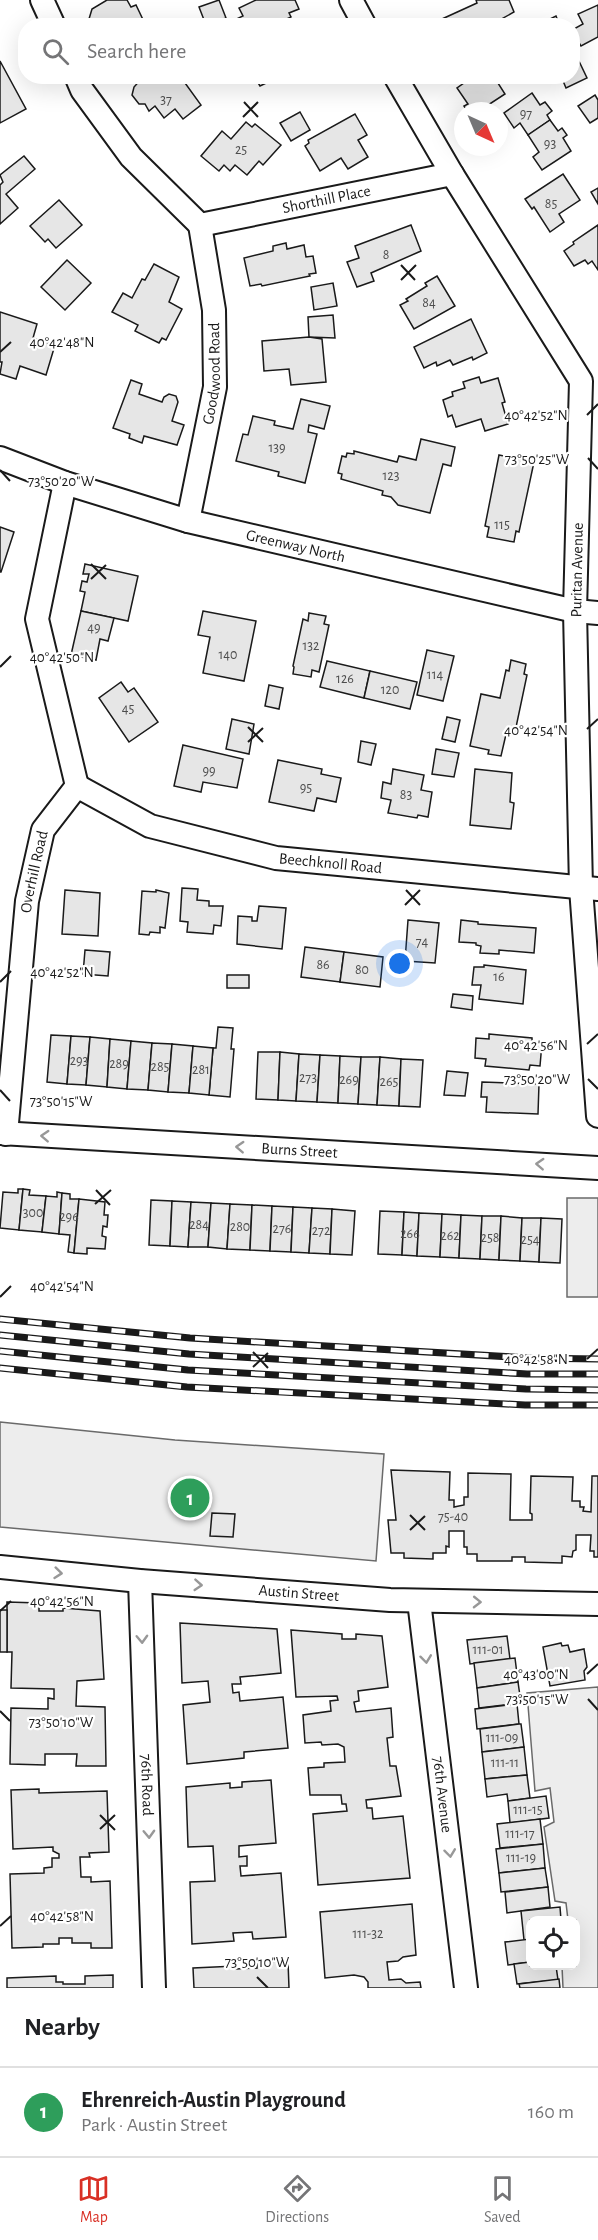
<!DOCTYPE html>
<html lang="en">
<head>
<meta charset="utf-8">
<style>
	:root { --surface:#fff; --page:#f2f2f2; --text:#202124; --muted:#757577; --line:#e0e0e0; --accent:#d93025 }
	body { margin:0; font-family:"Alegreya Sans",sans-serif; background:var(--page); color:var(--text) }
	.controls { position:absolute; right:18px; bottom:18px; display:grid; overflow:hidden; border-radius:12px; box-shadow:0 6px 24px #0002 }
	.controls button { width:54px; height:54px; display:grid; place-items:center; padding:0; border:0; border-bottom:2px solid var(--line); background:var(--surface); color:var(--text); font:30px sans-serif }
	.compass { position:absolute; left:454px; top:102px; width:54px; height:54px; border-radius:50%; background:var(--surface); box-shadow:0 6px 24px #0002; rotate:136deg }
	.you { position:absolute; left:400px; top:964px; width:21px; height:21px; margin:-15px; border:4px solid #fff; border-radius:50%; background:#1a73e8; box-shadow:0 0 0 9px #1a73e833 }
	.badge { display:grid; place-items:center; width:39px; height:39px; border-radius:50%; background:var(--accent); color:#fff; font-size:20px; font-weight:700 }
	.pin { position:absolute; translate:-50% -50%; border:3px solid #fff; box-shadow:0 2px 6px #0006 }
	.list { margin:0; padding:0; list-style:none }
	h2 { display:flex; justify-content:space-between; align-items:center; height:78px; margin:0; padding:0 24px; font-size:26px }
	h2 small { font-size:20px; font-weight:400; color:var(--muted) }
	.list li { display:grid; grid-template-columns:39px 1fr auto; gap:18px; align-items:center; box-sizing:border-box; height:90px; padding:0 24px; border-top:2px solid var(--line) }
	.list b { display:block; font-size:22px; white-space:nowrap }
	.list p { margin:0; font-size:20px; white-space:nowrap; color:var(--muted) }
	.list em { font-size:20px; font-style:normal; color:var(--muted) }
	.icon { flex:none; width:33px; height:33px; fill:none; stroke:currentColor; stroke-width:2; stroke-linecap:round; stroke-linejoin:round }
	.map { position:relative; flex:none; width:598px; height:1988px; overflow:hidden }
	.search { position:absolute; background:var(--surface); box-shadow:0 6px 24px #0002; left:18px; right:18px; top:18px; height:66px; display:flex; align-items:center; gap:15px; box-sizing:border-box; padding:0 21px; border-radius:24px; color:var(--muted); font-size:22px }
	.sheet { height:168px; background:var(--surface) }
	nav { display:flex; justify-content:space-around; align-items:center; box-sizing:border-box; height:84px; border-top:2px solid var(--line); background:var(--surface); font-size:16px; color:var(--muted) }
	nav a { display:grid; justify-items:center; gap:3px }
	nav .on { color:var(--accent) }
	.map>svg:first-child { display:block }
	.built { fill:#ededed; stroke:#6a6a6a; stroke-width:1.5 }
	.building { fill:#e6e6e6; stroke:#1a1a1a; stroke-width:1.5 }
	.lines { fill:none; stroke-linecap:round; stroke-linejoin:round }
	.street-casing { stroke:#1a1a1a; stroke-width:26 }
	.street { stroke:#fff; stroke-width:22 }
	.rail-casing { stroke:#1a1a1a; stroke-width:7 }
	.rail { stroke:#fff; stroke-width:4.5; stroke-dasharray:14; stroke-linecap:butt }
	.oneway { stroke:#989898 }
	.ticks { fill:none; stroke:#1a1a1a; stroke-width:2 }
	.labels { text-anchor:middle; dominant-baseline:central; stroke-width:4.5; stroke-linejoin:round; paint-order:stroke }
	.number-label { font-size:14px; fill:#4d4d4d }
	.street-label { font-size:16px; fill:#1a1a1a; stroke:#fff }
	.ticks-label { font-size:15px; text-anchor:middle; fill:#1a1a1a; stroke:#fff; stroke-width:4.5; stroke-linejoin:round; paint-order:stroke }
</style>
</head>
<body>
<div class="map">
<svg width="598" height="1988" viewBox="0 0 598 1988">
	<rect width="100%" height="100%" fill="#fff"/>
	<g class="built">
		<rect x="567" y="1198" width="31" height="99"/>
		<polygon points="0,1422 175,1440 384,1454 376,1561 0,1527"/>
		<polygon points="598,1687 598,1988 563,1988 562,1966 576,1966 576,1920 568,1920 566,1903 555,1901 544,1827 554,1822 550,1788 535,1791 527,1693"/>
	</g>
	<g class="building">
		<polygon points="107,0 127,0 131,7 136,5 146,26 92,26 89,19 92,9"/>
		<polygon points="219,0 226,18 206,25 199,7"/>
		<polygon points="256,0 295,0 299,9 289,13 291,17 272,26 232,26 230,22 243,16 239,8"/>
		<polygon points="476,0 509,0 514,12 489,26 441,26 444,24 442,19 477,3"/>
		<polygon points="598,5 598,37 581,46 572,30 583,24 578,14"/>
		<polygon points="556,16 560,26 536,26"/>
		<polygon points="577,57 587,78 566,88 561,76 572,76 572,59"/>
		<polygon points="0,61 26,109 0,123"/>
		<polygon points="144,76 180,76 201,105 183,119 175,109 164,118 155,106 149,111 145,104 139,104 132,95 134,87"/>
		<polygon points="254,76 281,76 260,86"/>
		<polygon points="474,76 502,76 496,80 505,94 479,111 467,111 464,106 468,104 457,88"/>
		<polygon points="532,93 540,105 545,102 552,111 547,115 550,120 528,135 520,123 514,128 504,113"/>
		<polygon points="595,95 598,100 598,118 590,123 578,106"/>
		<polygon points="300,112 310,130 291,141 280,123"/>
		<polygon points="355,114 367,135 358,140 368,157 348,169 341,158 320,171 305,146 309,143 308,140"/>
		<polygon points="550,120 558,131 562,128 567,135 563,138 571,151 542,170 533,157 539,152 528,135"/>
		<polygon points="246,122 252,127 255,124 281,145 263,165 259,161 247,175 235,165 230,171 224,165 219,171 201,156 222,131 231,139"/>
		<polygon points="24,156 35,169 6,194 18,208 0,224 0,185 3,182 0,175"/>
		<polygon points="563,174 580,200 559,214 564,222 550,232 534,207 532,209 525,199"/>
		<polygon points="598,188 598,204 591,192"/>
		<polygon points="59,200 82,225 56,248 48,239 45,242 30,226"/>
		<polygon points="411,225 421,251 371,273 374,281 357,287 347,262 359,258 355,246"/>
		<polygon points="598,225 598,270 592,261 588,264 585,260 574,266 564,251 574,244 573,242"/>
		<polygon points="286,243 287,249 304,245 306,257 313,256 316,273 309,274 310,276 262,286 261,284 250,286 244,258 273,251 273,246"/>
		<polygon points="67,260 91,283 65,310 41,287"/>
		<polygon points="154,264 179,277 169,302 182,309 166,340 162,338 159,343 135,331 138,325 112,312 123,293 132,298 142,279 145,280"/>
		<polygon points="437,276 455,306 414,329 400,305 408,301 406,299 427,286 425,283"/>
		<polygon points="333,283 337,306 314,310 311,287"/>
		<polygon points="0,312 37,324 33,338 55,345 46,375 20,366 16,379 0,374 2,362 0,362"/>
		<polygon points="333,315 335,338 309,337 308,317"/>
		<polygon points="471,319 487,353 473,360 472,357 453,365 450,360 437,366 436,362 424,368 414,347"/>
		<polygon points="309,337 322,339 326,382 291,385 289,369 264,371 262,341"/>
		<polygon points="479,377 481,383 498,378 505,402 502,403 508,424 485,431 481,419 456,427 452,415 448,417 443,400 453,396 452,392 465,388 463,382"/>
		<polygon points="131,380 142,384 139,394 162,402 164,397 169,394 176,396 178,402 172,421 184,425 177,445 144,436 142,443 129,438 130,434 113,428"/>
		<polygon points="301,399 330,406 324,429 309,425 308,432 317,434 305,483 278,476 279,472 236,461 243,434 248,435 253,416 275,421 274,425 293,429"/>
		<polygon points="421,439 455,447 451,466 443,464 430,513 398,505 391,497 382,495 383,491 341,479 342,474 338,473 342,456 346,457 347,453 354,454 354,451 397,462 399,456 416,460"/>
		<polygon points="499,455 534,462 519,532 516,531 514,542 487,537 489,527 485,526"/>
		<polygon points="0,527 14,532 1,572 0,572"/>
		<polygon points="85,564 138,576 128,621 81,611 85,592 80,591 82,581 87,582 89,574 83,574"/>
		<polygon points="81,611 114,618 108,641 100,639 96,660 71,655"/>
		<polygon points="203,611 256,621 244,681 203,673 210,637 198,635"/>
		<polygon points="309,613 326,616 324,624 329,625 319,672 312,670 311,677 293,674 294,667 293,666 303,619 308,621"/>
		<polygon points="427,650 454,656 443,701 417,695"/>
		<polygon points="511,660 526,664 524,674 527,675 515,732 507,730 501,756 488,754 489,750 470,746 481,694 500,698 506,670 509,671"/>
		<polygon points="327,661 370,671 364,698 320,687"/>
		<polygon points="370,671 417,682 410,709 364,698"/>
		<polygon points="121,682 128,692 134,688 158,722 129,742 99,698"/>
		<polygon points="269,685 283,688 279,709 265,706"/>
		<polygon points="447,717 460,720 455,742 442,739"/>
		<polygon points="232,719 254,724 249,754 226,749"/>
		<polygon points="361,741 376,744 371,765 358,762"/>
		<polygon points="183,745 243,759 237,788 203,782 201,792 174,786"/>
		<polygon points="436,749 459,753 454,777 432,774"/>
		<polygon points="278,760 322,769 321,774 341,778 336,802 317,798 314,811 269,802"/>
		<polygon points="393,769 424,775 421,790 432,792 428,817 418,815 417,818 388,813 391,800 381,798 383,782 391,784"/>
		<polygon points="475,769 512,773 510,802 514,803 511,829 470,825"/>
		<polygon points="182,888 198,889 197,900 209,901 209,906 223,906 221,926 214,925 213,934 187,932 188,922 180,921"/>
		<polygon points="65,890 100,893 98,936 62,934"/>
		<polygon points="156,890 169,893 165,928 160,927 160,933 150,932 149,935 139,934 142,891 156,892"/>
		<polygon points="259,906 286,908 282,949 237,944 238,916 252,917 252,921 257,921"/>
		<polygon points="408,920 439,923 435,963 405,961"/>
		<polygon points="461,920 478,922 478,924 536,928 534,953 499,950 499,954 480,953 481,946 476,945 476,943 459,942"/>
		<polygon points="305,947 344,952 340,982 301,977"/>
		<polygon points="85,950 110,952 108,976 83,974"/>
		<polygon points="344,952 383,957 380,987 340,982"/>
		<polygon points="484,965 526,970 523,1004 479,999 481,985 472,985 474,967 484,967"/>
		<rect x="227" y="975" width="22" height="13"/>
		<polygon points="453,994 473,996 472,1010 451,1007"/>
		<polygon points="218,1027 233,1028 231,1049 234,1049 230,1097 209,1095 213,1048 216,1048"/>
		<polygon points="489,1034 532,1038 532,1042 542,1043 540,1066 530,1065 529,1070 485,1066 486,1059 475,1058 476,1038 489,1039"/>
		<polygon points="51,1035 71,1036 67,1084 47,1082"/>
		<polygon points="71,1036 90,1037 86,1085 67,1084"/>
		<polygon points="90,1037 110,1039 107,1087 86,1085"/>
		<polygon points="110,1039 131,1041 127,1089 107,1087"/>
		<polygon points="131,1041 152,1043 148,1090 127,1089"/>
		<polygon points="152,1043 172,1044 168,1092 148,1090"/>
		<polygon points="172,1044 193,1046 189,1093 168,1092"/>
		<polygon points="193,1046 213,1048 209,1095 189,1093"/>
		<polygon points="258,1052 280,1052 278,1100 256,1099"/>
		<polygon points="280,1052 299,1054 296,1101 278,1100"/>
		<polygon points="299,1054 320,1055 317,1102 296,1101"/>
		<polygon points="320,1055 340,1056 338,1103 317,1102"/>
		<polygon points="340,1056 361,1057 358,1104 338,1103"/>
		<polygon points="361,1057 380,1057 377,1105 358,1104"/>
		<polygon points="380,1057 401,1059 399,1106 377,1105"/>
		<polygon points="401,1059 423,1060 420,1107 399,1106"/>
		<polygon points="447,1071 468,1073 465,1096 444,1095"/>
		<polygon points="482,1082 539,1084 538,1114 486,1112 487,1097 481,1097"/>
		<polygon points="18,1189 23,1189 19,1230 0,1228 3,1192 18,1193"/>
		<polygon points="23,1189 30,1190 29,1195 46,1196 42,1232 19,1230"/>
		<polygon points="57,1192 62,1193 59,1234 42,1232 46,1196 57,1197"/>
		<polygon points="62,1193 70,1194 70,1199 79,1199 74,1253 68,1252 70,1235 59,1234"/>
		<polygon points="79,1199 105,1202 104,1215 108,1215 107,1227 103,1226 102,1236 106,1237 105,1249 87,1248 87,1254 74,1253"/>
		<polygon points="151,1200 172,1201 170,1246 149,1245"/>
		<polygon points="172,1201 191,1202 188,1247 170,1246"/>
		<polygon points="191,1202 211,1203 208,1247 188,1247"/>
		<polygon points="211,1203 230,1204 227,1249 208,1247"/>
		<polygon points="230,1204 252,1205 250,1250 227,1249"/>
		<polygon points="252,1205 272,1206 270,1251 250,1250"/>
		<polygon points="272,1206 293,1207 291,1252 270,1251"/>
		<polygon points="293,1207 312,1208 309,1253 291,1252"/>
		<polygon points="312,1208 332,1209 330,1254 309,1253"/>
		<polygon points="332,1209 355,1211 352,1255 330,1254"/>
		<polygon points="380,1211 404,1212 402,1255 378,1254"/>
		<polygon points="404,1212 419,1213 417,1256 402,1255"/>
		<polygon points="419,1213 442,1214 440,1257 417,1256"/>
		<polygon points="442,1214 461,1215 459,1258 440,1257"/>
		<polygon points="461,1215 482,1216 480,1259 459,1258"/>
		<polygon points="482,1216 501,1216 499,1260 480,1259"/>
		<polygon points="501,1216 522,1218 520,1261 499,1260"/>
		<polygon points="522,1218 541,1218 539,1262 520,1261"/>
		<polygon points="541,1218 562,1219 560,1263 539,1262"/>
		<polygon points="391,1470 450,1472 449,1500 454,1500 454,1507 464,1505 464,1497 468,1497 468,1473 511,1474 510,1520 532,1520 532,1514 530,1513 531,1476 573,1477 572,1501 580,1501 580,1507 584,1507 583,1511 591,1512 592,1476 598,1476 598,1557 594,1557 594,1551 590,1551 591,1535 576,1535 576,1550 573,1551 572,1557 562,1556 562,1563 525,1562 525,1557 512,1557 512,1561 477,1561 477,1554 467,1554 467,1547 464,1547 464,1531 449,1531 449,1547 446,1546 446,1553 433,1553 433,1559 404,1558 404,1553 391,1553 388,1520 396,1520"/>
		<polygon points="212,1513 235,1514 233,1537 210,1536"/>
		<polygon points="7,1602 39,1603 39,1611 63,1611 63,1608 100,1611 104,1679 77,1681 76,1706 105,1707 106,1766 76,1766 77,1754 45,1754 45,1765 10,1764 11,1708 48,1709 48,1698 54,1699 54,1689 11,1688 12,1652 7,1652"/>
		<rect x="0" y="1610" width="7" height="42"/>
		<polygon points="180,1623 277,1629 281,1673 240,1677 241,1684 232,1684 233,1693 239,1692 240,1701 283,1697 288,1748 244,1752 244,1758 187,1764 183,1705 210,1702 208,1681 182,1683"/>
		<polygon points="291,1630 342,1634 342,1639 356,1639 356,1634 382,1636 388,1687 358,1691 359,1701 354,1702 356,1712 391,1708 393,1737 387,1738 390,1766 396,1766 401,1796 366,1800 367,1808 372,1808 373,1819 403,1816 410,1878 318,1885 313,1814 347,1811 346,1804 342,1804 341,1795 310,1795 308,1768 324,1767 324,1763 345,1762 344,1747 338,1744 322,1745 321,1742 305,1743 303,1715 331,1711 330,1701 338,1700 337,1696 296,1697"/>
		<polygon points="507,1636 510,1659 470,1664 467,1640"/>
		<polygon points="561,1643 562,1646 568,1645 570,1652 584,1649 587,1667 584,1671 585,1680 550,1686 543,1647"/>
		<polygon points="515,1658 518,1682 477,1688 474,1663"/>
		<polygon points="518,1682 521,1703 479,1708 477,1688"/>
		<polygon points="517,1704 519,1724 477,1729 475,1709"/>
		<polygon points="519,1724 521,1724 524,1747 482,1752 480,1729"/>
		<polygon points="524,1747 527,1775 485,1779 482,1752"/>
		<polygon points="527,1775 530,1798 508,1801 507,1794 487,1797 485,1779"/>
		<polygon points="271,1780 276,1843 239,1846 239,1857 247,1856 247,1866 240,1866 241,1876 281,1873 286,1937 253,1939 252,1932 233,1933 234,1941 192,1944 190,1882 215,1881 213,1846 188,1847 186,1787 230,1783 230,1788 242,1787 242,1782"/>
		<polygon points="39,1789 39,1793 107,1791 109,1852 89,1853 90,1857 80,1857 81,1877 91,1877 91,1882 110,1881 112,1948 91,1948 91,1943 72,1943 72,1938 59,1938 59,1944 43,1944 43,1947 12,1948 10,1874 44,1873 44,1868 52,1867 52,1858 59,1858 59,1854 53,1851 53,1847 13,1849 11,1790"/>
		<polygon points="546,1796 549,1818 510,1823 508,1801"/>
		<polygon points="540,1819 543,1844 500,1848 497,1824"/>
		<polygon points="543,1844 545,1868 499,1873 496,1849"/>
		<polygon points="545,1868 548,1887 501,1892 499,1873"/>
		<polygon points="548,1887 550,1907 507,1913 505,1892"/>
		<polygon points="412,1904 416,1955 403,1957 398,1961 387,1962 389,1980 401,1979 406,1983 420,1982 421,1988 368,1988 368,1982 364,1977 354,1975 325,1978 320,1912"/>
		<polygon points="560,1907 561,1920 530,1920 530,1939 524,1940 521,1911"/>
		<polygon points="530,1939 530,1962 508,1965 505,1942"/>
		<polygon points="288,1961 289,1988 194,1988 193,1968 236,1966 236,1969 257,1968 257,1962"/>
		<polygon points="530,1962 530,1966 556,1966 558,1980 517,1984 514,1964"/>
		<polygon points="113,1975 113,1988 7,1988 7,1978 56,1976 56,1982 63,1982 63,1984 85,1984 85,1976"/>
		<polygon points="559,1979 560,1988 520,1988 519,1984"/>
	</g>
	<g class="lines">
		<defs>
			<g id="street">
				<polyline points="42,0 54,26"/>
				<polyline points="351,0 365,26"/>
				<polyline points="76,76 82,90 131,157 200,225"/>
				<polyline points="395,76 452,174 581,381 575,611 581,888 598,1116"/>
				<path id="s1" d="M200 225 452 174"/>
				<path id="s2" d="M0 458 65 483 188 521 575 611 598 613"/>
				<path id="s3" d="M188 521 215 387 214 310 200 225"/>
				<path id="s4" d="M77 786 150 826 276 858 598 889"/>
				<path id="s5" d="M0 1133 598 1168"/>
				<path id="s6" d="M6 1134 27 901 43 830 77 786 37 619 65 483"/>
				<path id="s7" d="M0 1567 140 1581 390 1600 598 1604"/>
				<path id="s8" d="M140 1581 154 1988"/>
				<path id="s9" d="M419 1601 466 1988"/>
			</g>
		</defs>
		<use href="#street" class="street-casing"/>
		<use href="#street" class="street"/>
		<defs>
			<g id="rail">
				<polyline points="0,1319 190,1338 529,1358 598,1359"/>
				<polyline points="0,1335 189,1354 527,1374 598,1374"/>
				<polyline points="0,1351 188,1370 526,1389 598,1390"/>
				<polyline points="0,1368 187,1387 525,1405 598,1405"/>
			</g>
		</defs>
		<use href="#rail" class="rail-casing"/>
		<use href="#rail" class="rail"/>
	</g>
	<defs><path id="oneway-chevron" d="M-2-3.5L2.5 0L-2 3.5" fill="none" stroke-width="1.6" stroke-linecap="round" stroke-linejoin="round" transform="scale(1.5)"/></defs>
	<g class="oneway">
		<use href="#oneway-chevron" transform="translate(45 1136) rotate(-177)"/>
		<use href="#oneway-chevron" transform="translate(240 1147) rotate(-177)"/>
		<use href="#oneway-chevron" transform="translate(540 1164) rotate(-177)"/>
		<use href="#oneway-chevron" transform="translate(58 1573) rotate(6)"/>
		<use href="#oneway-chevron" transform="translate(198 1585) rotate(4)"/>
		<use href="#oneway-chevron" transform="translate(477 1602) rotate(1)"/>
		<use href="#oneway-chevron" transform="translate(142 1639) rotate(88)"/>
		<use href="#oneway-chevron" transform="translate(426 1659) rotate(83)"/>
		<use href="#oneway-chevron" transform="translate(149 1834) rotate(88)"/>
		<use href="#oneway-chevron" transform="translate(450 1853) rotate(83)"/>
	</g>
	<path class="ticks" d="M244 102 258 117M243 117 258 102M401 265 415 280M401 280 416 265M0 352 11 342M587 415 598 404M588 458 598 469M0 470 10 481M91 564 106 579M91 579 106 565M0 667 11 656M248 727 263 742M587 729 598 719M248 742 263 728M406 890 420 905M405 905 420 890M0 982 11 971M587 1044 598 1034M588 1079 598 1089M0 1090 10 1101M96 1190 110 1205M95 1204 111 1190M0 1297 11 1286M253 1352 268 1368M587 1359 598 1349M253 1367 268 1353M410 1515 425 1530M410 1530 425 1516M0 1611 11 1601M587 1674 598 1664M588 1699 598 1710M0 1711 10 1721M100 1815 115 1830M100 1829 115 1815M0 1926 11 1916M257 1977 268 1988"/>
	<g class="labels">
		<g class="number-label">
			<text x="166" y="100">37</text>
			<text x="526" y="114">97</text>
			<text x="550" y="144">93</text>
			<text x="241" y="150">25</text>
			<text x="551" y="204">85</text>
			<text x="386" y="255">8</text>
			<text x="429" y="303">84</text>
			<text x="277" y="448">139</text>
			<text x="391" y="476">123</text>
			<text x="502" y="525">115</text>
			<text x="94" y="628">49</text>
			<text x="311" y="646">132</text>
			<text x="228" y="655">140</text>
			<text x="435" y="675">114</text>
			<text x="345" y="679">126</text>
			<text x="390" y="690">120</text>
			<text x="128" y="709">45</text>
			<text x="209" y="771">99</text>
			<text x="306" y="788">95</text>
			<text x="406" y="795">83</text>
			<text x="422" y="942">74</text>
			<text x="323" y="965">86</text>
			<text x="362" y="970">80</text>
			<text x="499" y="977">16</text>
			<text x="79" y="1061">293</text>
			<text x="119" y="1064">289</text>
			<text x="160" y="1067">285</text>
			<text x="201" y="1070">281</text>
			<text x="308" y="1078">273</text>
			<text x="349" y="1080">269</text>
			<text x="389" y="1082">265</text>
			<text x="33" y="1213">300</text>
			<text x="69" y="1217">296</text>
			<text x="199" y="1225">284</text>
			<text x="240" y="1227">280</text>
			<text x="282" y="1229">276</text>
			<text x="321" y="1231">272</text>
			<text x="410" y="1234">266</text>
			<text x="450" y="1236">262</text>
			<text x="490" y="1238">258</text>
			<text x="530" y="1240">254</text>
			<text x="453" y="1517">75-40</text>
			<text x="488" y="1650">111-01</text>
			<text x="502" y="1738">111-09</text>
			<text x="505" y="1763">111-11</text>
			<text x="528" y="1810">111-15</text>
			<text x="520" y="1834">111-17</text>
			<text x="521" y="1858">111-19</text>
			<text x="368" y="1934">111-32</text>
		</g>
		<g class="street-label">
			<text stroke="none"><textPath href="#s1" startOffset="129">Shorthill Place</textPath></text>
			<text stroke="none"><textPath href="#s3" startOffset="150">Goodwood Road</textPath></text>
			<text stroke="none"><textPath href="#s2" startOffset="309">Greenway North</textPath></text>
			<text transform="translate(577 570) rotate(-89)">Puritan Avenue</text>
			<text stroke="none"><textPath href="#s4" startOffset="268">Beechknoll Road</textPath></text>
			<text stroke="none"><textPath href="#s6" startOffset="264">Overhill Road</textPath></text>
			<text stroke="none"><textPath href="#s5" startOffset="300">Burns Street</textPath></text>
			<text stroke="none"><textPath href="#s7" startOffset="300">Austin Street</textPath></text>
			<text stroke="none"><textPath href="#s8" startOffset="204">76th Road</textPath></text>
			<text stroke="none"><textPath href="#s9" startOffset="195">76th Avenue</textPath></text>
		</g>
	</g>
	<g class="ticks-label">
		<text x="62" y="347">40°42'48"N</text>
		<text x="536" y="420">40°42'52"N</text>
		<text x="537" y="464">73°50'25"W</text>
		<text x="61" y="486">73°50'20"W</text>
		<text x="62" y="662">40°42'50"N</text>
		<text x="536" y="735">40°42'54"N</text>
		<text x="62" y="977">40°42'52"N</text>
		<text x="536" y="1050">40°42'56"N</text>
		<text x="537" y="1084">73°50'20"W</text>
		<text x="61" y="1106">73°50'15"W</text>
		<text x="62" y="1291">40°42'54"N</text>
		<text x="536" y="1364">40°42'58"N</text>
		<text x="62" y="1606">40°42'56"N</text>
		<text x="536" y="1679">40°43'00"N</text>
		<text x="537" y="1704">73°50'15"W</text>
		<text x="61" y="1727">73°50'10"W</text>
		<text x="62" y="1921">40°42'58"N</text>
		<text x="257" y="1967">73°50'10"W</text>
	</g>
</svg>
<div class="controls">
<button><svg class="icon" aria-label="locate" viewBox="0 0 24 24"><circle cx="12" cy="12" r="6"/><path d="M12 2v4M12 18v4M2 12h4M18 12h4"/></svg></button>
</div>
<svg class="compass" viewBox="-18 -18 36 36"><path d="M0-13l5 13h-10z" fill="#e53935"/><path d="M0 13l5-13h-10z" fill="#757577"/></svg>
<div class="you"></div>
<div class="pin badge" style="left:190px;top:1498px;background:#2e9e5b">1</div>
<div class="search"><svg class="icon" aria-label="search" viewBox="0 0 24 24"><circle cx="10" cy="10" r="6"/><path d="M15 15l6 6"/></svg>Search here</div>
</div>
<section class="sheet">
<h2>Nearby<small></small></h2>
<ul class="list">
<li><span class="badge" style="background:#2e9e5b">1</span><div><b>Ehrenreich-Austin Playground</b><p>Park · Austin Street</p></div><em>160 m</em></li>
</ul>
</section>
<nav>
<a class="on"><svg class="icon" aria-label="map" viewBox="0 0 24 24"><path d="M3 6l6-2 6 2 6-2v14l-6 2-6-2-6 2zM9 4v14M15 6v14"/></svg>Map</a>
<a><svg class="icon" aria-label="directions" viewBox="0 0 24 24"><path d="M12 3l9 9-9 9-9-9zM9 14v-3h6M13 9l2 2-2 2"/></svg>Directions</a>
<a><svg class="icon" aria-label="saved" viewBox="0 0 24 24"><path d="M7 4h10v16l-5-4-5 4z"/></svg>Saved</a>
</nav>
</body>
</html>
